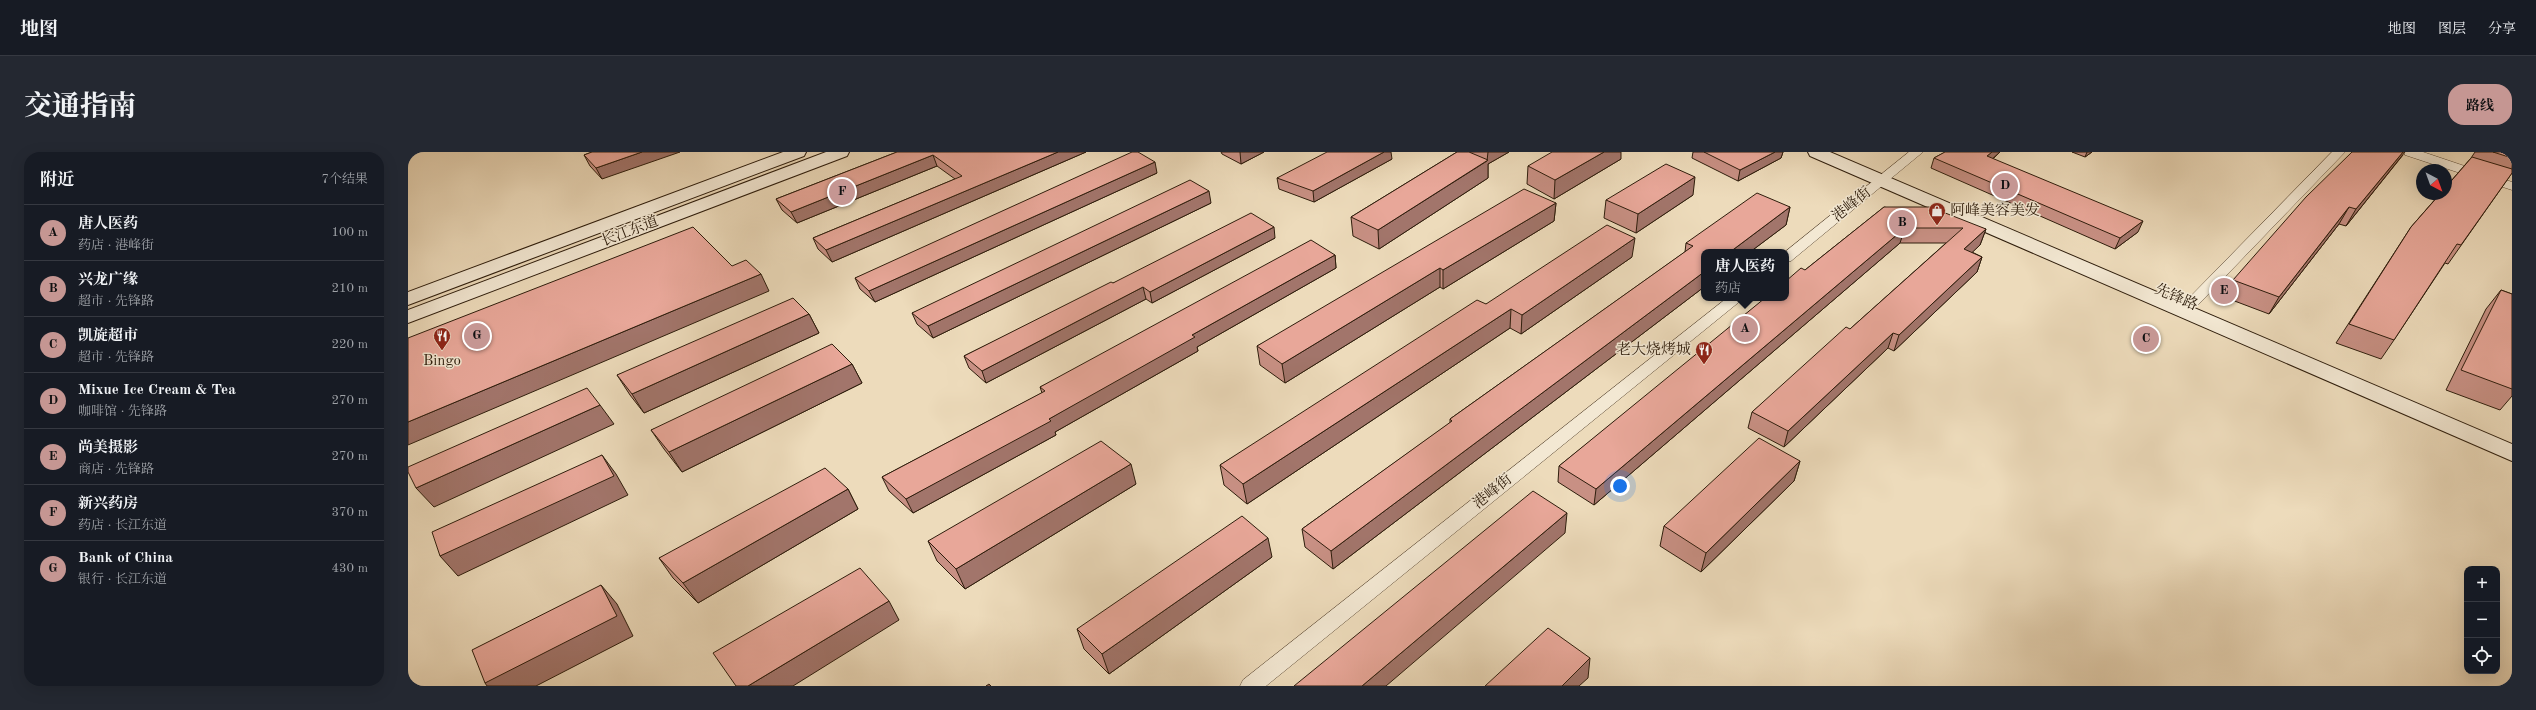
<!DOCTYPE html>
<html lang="zh">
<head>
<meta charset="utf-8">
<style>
	:root { --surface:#171b24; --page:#242831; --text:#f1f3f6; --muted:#9ea1a6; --line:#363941; --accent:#c59692 }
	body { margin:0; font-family:"Old Standard TT","Noto Serif SC",serif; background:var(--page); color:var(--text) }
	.controls { position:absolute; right:12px; bottom:12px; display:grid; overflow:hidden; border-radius:8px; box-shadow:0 4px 16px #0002 }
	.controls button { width:36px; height:36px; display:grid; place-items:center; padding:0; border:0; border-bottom:1px solid var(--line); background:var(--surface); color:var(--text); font:20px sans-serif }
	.compass { position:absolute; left:2008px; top:12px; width:36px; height:36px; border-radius:50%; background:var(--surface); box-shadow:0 4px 16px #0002; rotate:139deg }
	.you { position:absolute; left:1212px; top:334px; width:14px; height:14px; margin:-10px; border:3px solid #fff; border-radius:50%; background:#1a73e8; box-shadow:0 0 0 6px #1a73e833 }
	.badge { display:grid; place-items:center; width:26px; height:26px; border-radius:50%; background:var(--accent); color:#111; font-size:13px; font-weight:700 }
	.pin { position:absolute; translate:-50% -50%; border:2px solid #fff; box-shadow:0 1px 4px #0006 }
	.popup { position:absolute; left:1293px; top:97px; width:88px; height:52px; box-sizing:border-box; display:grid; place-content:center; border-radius:8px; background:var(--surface); filter:drop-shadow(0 1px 3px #0005); font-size:13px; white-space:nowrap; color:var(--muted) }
	.popup b { font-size:15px; color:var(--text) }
	.popup::after { content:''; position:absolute; left:50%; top:100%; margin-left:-8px; border:8px solid transparent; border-top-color:var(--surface) }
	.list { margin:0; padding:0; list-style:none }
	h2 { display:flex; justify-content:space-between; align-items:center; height:52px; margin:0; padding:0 16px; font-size:17px }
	h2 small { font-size:13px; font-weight:400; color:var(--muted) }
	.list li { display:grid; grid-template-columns:26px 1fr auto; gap:12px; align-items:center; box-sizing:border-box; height:56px; padding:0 16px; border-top:1px solid var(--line) }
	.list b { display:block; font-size:15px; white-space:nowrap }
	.list p { margin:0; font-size:13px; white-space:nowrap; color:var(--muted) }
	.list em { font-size:13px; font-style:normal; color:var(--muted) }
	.icon { flex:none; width:22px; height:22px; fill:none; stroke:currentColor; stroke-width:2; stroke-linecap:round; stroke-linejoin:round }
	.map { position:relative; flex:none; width:2104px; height:534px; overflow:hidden; border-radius:16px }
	header { display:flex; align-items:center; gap:24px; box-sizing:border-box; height:56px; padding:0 20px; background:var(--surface); border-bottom:1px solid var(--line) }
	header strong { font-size:19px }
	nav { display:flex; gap:22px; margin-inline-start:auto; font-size:14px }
	.intro { display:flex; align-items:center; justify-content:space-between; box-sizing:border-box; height:96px; padding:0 24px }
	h1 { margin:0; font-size:28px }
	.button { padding:10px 18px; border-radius:16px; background:var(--accent); color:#111; font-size:14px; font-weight:700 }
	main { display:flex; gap:24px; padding:0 24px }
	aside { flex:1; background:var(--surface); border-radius:16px; box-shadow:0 4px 16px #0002 }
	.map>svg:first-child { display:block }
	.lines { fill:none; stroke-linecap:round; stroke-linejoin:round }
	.street-casing { stroke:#5e4c38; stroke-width:1 }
	.secondary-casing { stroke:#2e1d0c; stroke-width:2 }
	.street { fill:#f3e8d3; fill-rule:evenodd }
	.secondary { fill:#f3e8d3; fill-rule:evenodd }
	.wall { fill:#c89084; stroke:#2e1d0c }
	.shaded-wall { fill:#a2756b; stroke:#2e1d0c }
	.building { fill:#e8a799; stroke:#2e1d0c }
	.labels { text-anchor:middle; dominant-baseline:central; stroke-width:3; stroke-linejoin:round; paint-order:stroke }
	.street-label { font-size:15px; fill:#2e1d0c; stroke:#f3e8d3 }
	.poi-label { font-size:15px; fill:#2e1d0c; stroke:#f3e8d3; text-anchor:start }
</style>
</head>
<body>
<header>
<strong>地图</strong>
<nav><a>地图</a><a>图层</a><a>分享</a></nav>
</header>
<div class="intro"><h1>交通指南</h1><a class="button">路线</a></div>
<main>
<aside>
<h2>附近<small>7个结果</small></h2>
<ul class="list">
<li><span class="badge">A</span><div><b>唐人医药</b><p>药店 · 港峰街</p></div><em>100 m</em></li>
<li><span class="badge">B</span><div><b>兴龙广缘</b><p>超市 · 先锋路</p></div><em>210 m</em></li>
<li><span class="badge">C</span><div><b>凯旋超市</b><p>超市 · 先锋路</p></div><em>220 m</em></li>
<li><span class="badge">D</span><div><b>Mixue Ice Cream &amp; Tea</b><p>咖啡馆 · 先锋路</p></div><em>270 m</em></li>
<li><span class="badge">E</span><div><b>尚美摄影</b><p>商店 · 先锋路</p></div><em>270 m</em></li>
<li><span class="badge">F</span><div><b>新兴药房</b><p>药店 · 长江东道</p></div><em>370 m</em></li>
<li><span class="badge">G</span><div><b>Bank of China</b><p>银行 · 长江东道</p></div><em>430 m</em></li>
</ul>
</aside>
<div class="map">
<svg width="2104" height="534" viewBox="0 0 2104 534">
	<rect width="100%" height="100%" fill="#eddbbb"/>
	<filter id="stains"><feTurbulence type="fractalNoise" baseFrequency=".005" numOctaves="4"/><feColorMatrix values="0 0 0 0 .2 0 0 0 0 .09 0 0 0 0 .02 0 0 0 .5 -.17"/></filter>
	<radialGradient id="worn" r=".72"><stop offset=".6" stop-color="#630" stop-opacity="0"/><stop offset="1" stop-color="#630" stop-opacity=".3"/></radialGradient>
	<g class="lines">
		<defs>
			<g id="street">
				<polygon points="1501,0 1515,0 1383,109 1378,110 1377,100"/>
				<polygon points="1924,0 1937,0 1788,155 1778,155 1775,152 1778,149"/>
				<polygon points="1996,0 2015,0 2104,30 2104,38 1997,3"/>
				<polygon points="1319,146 1336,146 858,534 832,534 835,528"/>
			</g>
			<g id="secondary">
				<polygon points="375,0 398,0 396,4 0,153 0,140"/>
				<polygon points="418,0 441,0 439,4 0,171 0,158"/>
				<polygon points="1400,0 1422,0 2104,292 2104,309 1402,4"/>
			</g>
		</defs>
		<use href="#street" class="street-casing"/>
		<use href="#secondary" class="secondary-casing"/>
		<use href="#street" class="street"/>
		<use href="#secondary" class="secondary"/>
	</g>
	<g class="wall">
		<polygon points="184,0 194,27 182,14 176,3"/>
		<polygon points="489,0 678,0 424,110 410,97 405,86 547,27 529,14 389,71 374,58 368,47"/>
		<polygon points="813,0 856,0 833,12 814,2"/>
		<polygon points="1049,0 1101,0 1080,12 1080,26 971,97 945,84 943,65"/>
		<polygon points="1285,0 1375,0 1373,6 1330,29 1284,6"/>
		<polygon points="1537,0 1592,0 1585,7 1730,80 1707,97 1523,16 1526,6"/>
		<polygon points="1664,0 1684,0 1677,5"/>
		<polygon points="2067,0 2104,0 2104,21 2040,112 2037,111 1986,188 1973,207 1928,191 2003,75 2063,6"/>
		<polygon points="1995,3 1938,74 1931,72 1861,162 1816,145 1825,128"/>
		<polygon points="984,7 906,50 871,37 869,26"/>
		<polygon points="1213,7 1146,47 1119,32 1120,14"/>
		<polygon points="749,21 467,150 452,137 447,126"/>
		<polygon points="1285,43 1228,81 1196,66 1198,48"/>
		<polygon points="803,51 525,186 509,172 504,161"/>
		<polygon points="1148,51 1146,69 1035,137 1032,135 877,231 852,213 849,194"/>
		<polygon points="1382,55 1378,73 1342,100 1296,100 1296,135 925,417 897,395 894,377 1042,271 1042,267 1277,100 1278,91"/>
		<polygon points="1476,55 1578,77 1572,93 1564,100 1574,105 1569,120 1486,199 1480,196 1376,295 1340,276 1344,260 1442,177 1538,91 1492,91 1186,353 1150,330 1151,314 1397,118"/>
		<polygon points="867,86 744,151 738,147 578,231 561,216 556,204 705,131"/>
		<polygon points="927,103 928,116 789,195 790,199 647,280 648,283 505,361 481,339 474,325 634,241 632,235"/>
		<polygon points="1224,105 1113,182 1102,176 839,352 816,333 812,313 1078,152"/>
		<polygon points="2093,138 2104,142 2104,244 2092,258 2038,238 2078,157"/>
		<polygon points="401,162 411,181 236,261 222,243 209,223"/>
		<polygon points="444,212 454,231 274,320 256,297 243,278"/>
		<polygon points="1392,309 1386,329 1293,420 1252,394 1256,374"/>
		<polygon points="728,332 557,437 529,409 520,389"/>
		<polygon points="440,337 450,357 290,451 265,426 251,406"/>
		<polygon points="864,405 701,522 676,497 669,477"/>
	</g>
	<g class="shaded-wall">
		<polygon points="234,0 272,0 194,27 188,16"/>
		<polygon points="650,0 678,0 424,110 418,98"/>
		<polygon points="832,0 856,0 833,12"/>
		<polygon points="976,0 983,0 984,7 906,50 905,39"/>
		<polygon points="1080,0 1101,0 1080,12 1080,26 971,97 970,78 1079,9"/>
		<polygon points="1196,0 1213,0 1213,7 1146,47 1147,28"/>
		<polygon points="1367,0 1375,0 1373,6 1330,29 1332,18"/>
		<polygon points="1584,0 1592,0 1575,15 1579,4"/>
		<polygon points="1679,0 1684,0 1677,5"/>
		<polygon points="1995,0 1997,0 1938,74 1948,57"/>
		<polygon points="525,3 529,14 389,71 383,60"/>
		<polygon points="747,10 749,21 467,150 461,139"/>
		<polygon points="1287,25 1285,43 1228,81 1230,62"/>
		<polygon points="801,39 803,51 525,186 520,174"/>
		<polygon points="1148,51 1146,69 1035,137 1035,118"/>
		<polygon points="1382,55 1378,73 1342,100 1322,100"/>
		<polygon points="1941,55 1931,72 1861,162 1871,145"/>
		<polygon points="1735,69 1730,80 1707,97 1712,86"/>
		<polygon points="866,75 867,86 744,151 742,140"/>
		<polygon points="1497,76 1492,91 1186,353 1188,337"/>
		<polygon points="1578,77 1572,93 1551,113 1556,97"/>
		<polygon points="1227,86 1224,105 1113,182 1114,163"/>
		<polygon points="927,103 928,116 789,195 790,199 647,280 648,283 505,361 498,347 641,267 784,183"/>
		<polygon points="1574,105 1569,120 1486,199 1491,183"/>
		<polygon points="1032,116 1032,135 877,231 874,212"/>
		<polygon points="1296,120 1296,135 925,417 923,399"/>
		<polygon points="353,122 361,139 0,293 0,270"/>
		<polygon points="735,135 738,147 578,231 574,219"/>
		<polygon points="1103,157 1102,176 839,352 835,332"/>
		<polygon points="401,162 411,181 236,261 224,242"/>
		<polygon points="1485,181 1480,196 1376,295 1380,279"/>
		<polygon points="444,212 454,231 274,320 261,300"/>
		<polygon points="192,253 206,272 26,355 8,336"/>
		<polygon points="194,303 208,322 220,343 50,424 32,404"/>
		<polygon points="1392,309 1386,329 1293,420 1298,401"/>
		<polygon points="723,312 728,332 557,437 548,417"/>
		<polygon points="440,337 450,357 290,451 275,431"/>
		<polygon points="1159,361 1157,381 978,534 954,534"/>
		<polygon points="860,386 864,405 701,522 694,502"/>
		<polygon points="193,433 209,452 225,484 128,534 79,534 77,531"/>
		<polygon points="481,449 491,468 385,534 340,534"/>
		<polygon points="1182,506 1180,526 1171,534 1154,534"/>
	</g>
	<g class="building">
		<polygon points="184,0 234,0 188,16 176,3"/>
		<polygon points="489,0 650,0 418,98 405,86 554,24 525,3 383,60 368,47"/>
		<polygon points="724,0 730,0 747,10 461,139 447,126"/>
		<polygon points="919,0 976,0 905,39 869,26"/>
		<polygon points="1049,0 1061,0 1080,8 970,78 943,65"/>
		<polygon points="1144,0 1196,0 1147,28 1120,14"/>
		<polygon points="1296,0 1367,0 1332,18"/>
		<polygon points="1537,0 1584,0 1579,4 1735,69 1712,86 1526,6"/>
		<polygon points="1944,0 1995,0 1948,57 1941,55 1871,145 1825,128 1898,45"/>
		<polygon points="2085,0 2104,0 2104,6"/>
		<polygon points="2064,5 2104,17 2104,21 2053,93 2049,92 1986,188 1941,172 2003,75 2032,42 2038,42 2038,35"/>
		<polygon points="1258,12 1287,25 1230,62 1198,48"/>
		<polygon points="782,28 801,39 520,174 504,161"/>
		<polygon points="1116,37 1148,51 1035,118 1032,116 874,212 849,194"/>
		<polygon points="1349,41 1382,55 1322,100 1296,100 1296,120 923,399 894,377 1044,269 1042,267 1285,94 1278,91"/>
		<polygon points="1476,55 1522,55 1578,77 1556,97 1574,105 1491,183 1485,181 1380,279 1344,260 1438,175 1442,177 1555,76 1497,76 1188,337 1151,314 1357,146 1378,146 1378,129 1393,116 1397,118"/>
		<polygon points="843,61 866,75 742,140 735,135 574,219 556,204 703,130 705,131"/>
		<polygon points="1199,73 1227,86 1114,163 1103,157 835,332 812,313 1069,148 1078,152"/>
		<polygon points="285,75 324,114 338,108 353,122 0,270 0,186"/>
		<polygon points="903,88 927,103 784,183 787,185 641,267 643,269 498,347 474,325 637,239 632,235"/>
		<polygon points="2093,138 2104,142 2104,237 2053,218"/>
		<polygon points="385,146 401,162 224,242 209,223"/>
		<polygon points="424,192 444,212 261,300 243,278"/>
		<polygon points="179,236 192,253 8,336 0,320 0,315"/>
		<polygon points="1351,286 1392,309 1298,401 1256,374"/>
		<polygon points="693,289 723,312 548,417 520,389"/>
		<polygon points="194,303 206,324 32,404 24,380"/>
		<polygon points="417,316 440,337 275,431 251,406"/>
		<polygon points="1125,339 1159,361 954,534 886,534"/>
		<polygon points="834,364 860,386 694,502 669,477"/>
		<polygon points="452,416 481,449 340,534 328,534 305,501"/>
		<polygon points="193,433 209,464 77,531 64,498"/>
		<polygon points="1140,476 1182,506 1154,534 1077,534"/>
		<polygon points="581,532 583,534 578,534"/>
	</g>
	<defs>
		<symbol id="shop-pin" viewBox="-11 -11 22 30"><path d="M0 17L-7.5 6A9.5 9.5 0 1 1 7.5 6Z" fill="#8f2418" stroke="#f3e8d3"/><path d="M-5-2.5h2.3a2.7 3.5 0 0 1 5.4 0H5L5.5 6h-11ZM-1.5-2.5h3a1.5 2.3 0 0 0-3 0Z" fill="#fff"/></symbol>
		<symbol id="restaurant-pin" viewBox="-11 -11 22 30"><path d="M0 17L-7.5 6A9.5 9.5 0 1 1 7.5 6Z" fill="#8f2418" stroke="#f3e8d3"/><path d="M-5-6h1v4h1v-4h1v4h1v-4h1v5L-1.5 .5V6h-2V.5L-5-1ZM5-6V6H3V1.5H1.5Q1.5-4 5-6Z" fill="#fff"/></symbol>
	</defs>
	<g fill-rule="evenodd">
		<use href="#shop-pin" x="1519" y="49" width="20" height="27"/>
		<use href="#restaurant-pin" x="24" y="174" width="20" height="27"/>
		<use href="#restaurant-pin" x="1286" y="188" width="20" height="27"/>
	</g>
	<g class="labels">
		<g class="street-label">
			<text transform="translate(1444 53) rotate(-39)">港峰街</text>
			<text transform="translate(222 80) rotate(-21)">长江东道</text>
			<text transform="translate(1768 146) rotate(23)">先锋路</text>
			<text transform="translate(1085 340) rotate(-39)">港峰街</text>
		</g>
		<g class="poi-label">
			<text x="1542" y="59">阿峰美容美发</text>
			<text x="1283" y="198" text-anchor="end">老大烧烤城</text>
			<text x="34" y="209" text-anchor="middle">Bingo</text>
		</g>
	</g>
	<rect width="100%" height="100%" filter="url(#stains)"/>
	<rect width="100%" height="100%" fill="url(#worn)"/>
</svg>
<div class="controls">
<button>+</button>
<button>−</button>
<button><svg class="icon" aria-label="locate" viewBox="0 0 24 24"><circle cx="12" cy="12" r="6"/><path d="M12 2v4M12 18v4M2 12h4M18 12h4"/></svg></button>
</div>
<svg class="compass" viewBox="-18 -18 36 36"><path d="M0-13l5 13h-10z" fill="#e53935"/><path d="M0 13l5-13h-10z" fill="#9ea1a6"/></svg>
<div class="you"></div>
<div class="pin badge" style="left:1337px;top:177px">A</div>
<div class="popup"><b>唐人医药</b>药店</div>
<div class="pin badge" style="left:1494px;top:71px">B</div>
<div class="pin badge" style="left:1738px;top:187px">C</div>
<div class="pin badge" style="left:1597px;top:34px">D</div>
<div class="pin badge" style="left:1816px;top:139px">E</div>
<div class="pin badge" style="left:434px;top:40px">F</div>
<div class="pin badge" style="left:69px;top:184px">G</div>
</div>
</main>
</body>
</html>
